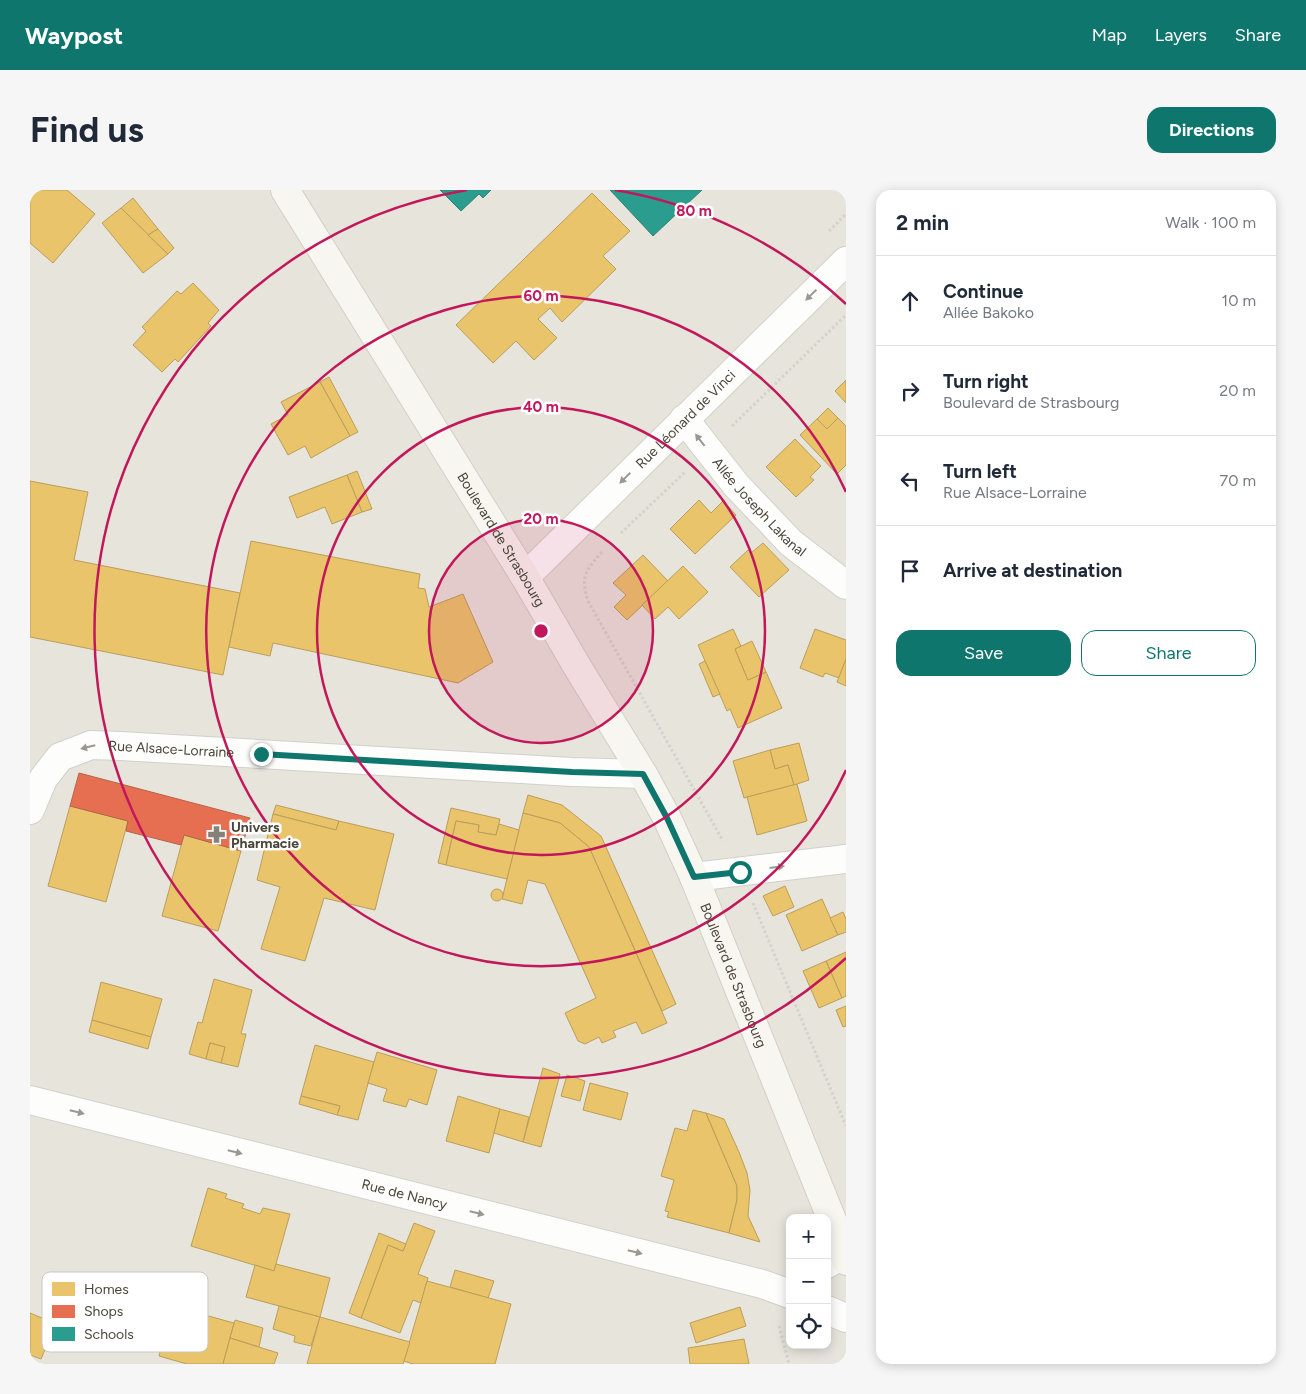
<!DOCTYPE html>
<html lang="en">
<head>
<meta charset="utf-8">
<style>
	:root { --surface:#fff; --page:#f6f6f7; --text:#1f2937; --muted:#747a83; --line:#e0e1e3; --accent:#0f766e }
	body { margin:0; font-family:Figtree,sans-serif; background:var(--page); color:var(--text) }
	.controls { position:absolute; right:15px; bottom:15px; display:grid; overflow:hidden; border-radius:10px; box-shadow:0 2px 12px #0003 }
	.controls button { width:45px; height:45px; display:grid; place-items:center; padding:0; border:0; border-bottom:1px solid var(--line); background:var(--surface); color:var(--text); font:25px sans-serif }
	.stop { position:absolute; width:15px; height:15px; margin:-11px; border:4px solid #0f766e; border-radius:50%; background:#fff }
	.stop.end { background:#0f766e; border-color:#fff; box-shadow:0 1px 5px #0008 }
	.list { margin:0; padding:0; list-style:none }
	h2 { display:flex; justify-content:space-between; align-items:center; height:65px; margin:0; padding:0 20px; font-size:21px }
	h2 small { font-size:16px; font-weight:400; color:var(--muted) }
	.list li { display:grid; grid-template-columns:32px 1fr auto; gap:15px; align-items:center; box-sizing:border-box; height:90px; padding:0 20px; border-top:1px solid var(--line) }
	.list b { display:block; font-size:19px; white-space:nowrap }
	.list p { margin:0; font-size:16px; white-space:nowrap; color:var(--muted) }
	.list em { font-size:16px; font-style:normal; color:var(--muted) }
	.actions { display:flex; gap:10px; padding:15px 20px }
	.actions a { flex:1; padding:11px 0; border:1px solid var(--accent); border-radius:15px; text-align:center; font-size:18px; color:var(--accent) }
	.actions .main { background:var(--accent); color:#fff }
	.icon { flex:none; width:28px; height:28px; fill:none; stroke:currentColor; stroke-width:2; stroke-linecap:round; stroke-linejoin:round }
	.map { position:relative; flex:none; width:816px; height:1174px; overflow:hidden; border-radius:15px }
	header { display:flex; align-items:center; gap:30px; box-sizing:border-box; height:70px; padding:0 25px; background:var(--accent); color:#fff }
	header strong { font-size:24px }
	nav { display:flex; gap:28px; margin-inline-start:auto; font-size:18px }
	.intro { display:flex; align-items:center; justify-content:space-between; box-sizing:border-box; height:120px; padding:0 30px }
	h1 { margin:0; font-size:35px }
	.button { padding:12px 22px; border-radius:15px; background:var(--accent); color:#fff; font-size:18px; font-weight:700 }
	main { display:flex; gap:30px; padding:0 30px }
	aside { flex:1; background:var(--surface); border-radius:15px; box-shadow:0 2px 12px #0003 }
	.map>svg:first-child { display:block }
	.residential { fill:#e7e4dc; fill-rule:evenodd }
	.parking { fill:#e6e3df }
	.homes { fill:#e9c46a; stroke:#ba9e5b }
	.shops { fill:#e76f51; stroke:#b8624a }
	.schools { fill:#2a9d8f; stroke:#348275 }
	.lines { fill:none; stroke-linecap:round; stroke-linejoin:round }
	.minor-casing { stroke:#d2d0cb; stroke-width:30 }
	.secondary-casing { stroke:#d3cfc5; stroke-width:30 }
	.path { stroke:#d3d2cc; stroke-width:3; stroke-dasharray:2.5 2.5; stroke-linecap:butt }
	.minor { stroke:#fdfdfc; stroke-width:28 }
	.secondary { stroke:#f7f6f1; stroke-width:28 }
	.oneway { fill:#9b9791 }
	.route { stroke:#0f766e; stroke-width:6 }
	.ring { fill:none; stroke:#c2185b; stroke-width:2.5 }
	.labels { text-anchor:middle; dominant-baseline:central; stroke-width:5; stroke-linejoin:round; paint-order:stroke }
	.street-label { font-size:14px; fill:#4b4439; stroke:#fff }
	.poi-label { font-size:14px; font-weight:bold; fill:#4b4439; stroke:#fff; text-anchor:start }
	.key { fill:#fff; stroke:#c9c7c4; stroke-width:1 }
	.key-label { font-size:14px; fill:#4b4439 }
	.centre { fill:#c2185b; stroke:#fff; stroke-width:2.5 }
	.ring-label { font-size:15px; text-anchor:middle; font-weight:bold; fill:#c2185b; stroke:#fff; stroke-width:5; stroke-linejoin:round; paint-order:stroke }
</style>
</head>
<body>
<header>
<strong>Waypost</strong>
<nav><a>Map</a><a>Layers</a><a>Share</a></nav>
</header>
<div class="intro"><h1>Find us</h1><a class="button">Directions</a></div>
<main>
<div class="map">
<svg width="816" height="1174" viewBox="0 0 816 1174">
	<rect width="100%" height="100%" fill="#f4f2ee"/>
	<path class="residential" d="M0 0H816V1174H0ZM760 1028H797V1155H760Z"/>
	<polygon class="parking" points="799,1153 806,1174 777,1174 797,1155"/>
	<g class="homes">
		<polygon points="0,0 37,0 65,24 23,73 0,53"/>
		<polygon points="562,3 600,41 573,66 586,79 532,132 520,118 508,129 527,148 504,170 486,151 463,173 426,135"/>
		<polygon points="103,8 128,39 118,45 91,18"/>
		<polygon points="91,18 138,64 113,83 72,33"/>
		<polygon points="128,39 144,58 138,64 118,45"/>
		<polygon points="163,93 189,120 178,133 181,136 148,172 145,169 132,182 103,155 116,141 112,137 147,101 151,104"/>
		<polygon points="299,187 328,242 320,246 290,192"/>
		<polygon points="816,190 816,213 805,201"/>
		<polygon points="290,192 320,246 281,268 275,256 258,265 241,234 258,225 251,212"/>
		<polygon points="798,218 808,228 797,239 787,229"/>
		<polygon points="808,228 816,236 816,275 807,284 770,245 787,229 797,239"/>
		<polygon points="765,249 791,276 780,287 784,290 766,307 736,277"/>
		<polygon points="327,281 342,319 332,322 317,285"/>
		<polygon points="317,285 332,322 302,334 295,317 267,328 259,307"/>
		<polygon points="0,291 58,302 44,370 210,403 193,485 0,447"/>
		<polygon points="669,310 681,323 693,311 706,325 665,364 640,339"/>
		<polygon points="221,351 390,384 388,398 395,399 399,417 433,404 463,472 428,493 243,453 240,466 199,457"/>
		<polygon points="733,353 759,380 729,407 700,377 718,360 721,363"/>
		<polygon points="613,365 638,391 597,430 584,417 596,405 583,393"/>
		<polygon points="653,376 678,402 649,429 638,417 625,429 612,415"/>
		<polygon points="703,439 711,456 705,459 718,490 736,482 752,518 708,538 700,519 697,521 668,455"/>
		<polygon points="785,439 816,450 816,469 809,488 795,483 793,487 770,478"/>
		<polygon points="722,451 736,482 718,490 705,459"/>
		<polygon points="816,469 816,496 807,492"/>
		<polygon points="675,471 690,504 683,507 669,474"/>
		<polygon points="769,553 779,590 764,595 758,575 745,579 740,560"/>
		<polygon points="740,560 745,579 758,575 764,595 714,608 703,571"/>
		<polygon points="767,594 777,631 727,645 717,607"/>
		<polygon points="498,605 532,615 571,646 646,814 632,821 559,657 530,633 493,623"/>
		<polygon points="246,615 309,631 306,640 243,624"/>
		<polygon points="40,616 98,631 76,712 18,696"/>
		<polygon points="421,618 470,629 466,645 448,642 449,635 426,631 416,675 408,673"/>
		<polygon points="493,623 530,633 559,657 637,833 612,844 606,832 583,841 586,847 572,853 569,847 555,854 548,851 535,823 566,808 515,694 498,690 492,714 472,709"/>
		<polygon points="243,624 306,640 309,631 364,644 345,720 294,708 275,771 231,759 250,697 227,690"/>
		<polygon points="426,631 449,635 448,642 466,645 469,634 489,640 477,689 416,675"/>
		<polygon points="154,645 211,661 188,741 132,726"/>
		<polygon points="755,696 764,717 743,726 733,706"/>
		<circle cx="467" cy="705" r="6"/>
		<polygon points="792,709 808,745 772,761 756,725"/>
		<polygon points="813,722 816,729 816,742 808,745 800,728"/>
		<polygon points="816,762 816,806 812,808 796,771"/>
		<polygon points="796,771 812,808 789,818 773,781"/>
		<polygon points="184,789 222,800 211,844 216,844 208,877 191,873 195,857 180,853 176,869 159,864 168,832 172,833"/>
		<polygon points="71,792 132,809 121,847 62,830"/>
		<polygon points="816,816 816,836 813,837 806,820"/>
		<polygon points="62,830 121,847 118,859 59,842"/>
		<polygon points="180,853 195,857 191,873 176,869"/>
		<polygon points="285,855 344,872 328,930 307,925 310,916 271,906"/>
		<polygon points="347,862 407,880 397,915 379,909 376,917 353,911 357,899 338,893"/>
		<polygon points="513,878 530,884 511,957 493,952"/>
		<polygon points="537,885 555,891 550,911 531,906"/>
		<polygon points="560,893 598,903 591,930 553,920"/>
		<polygon points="271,906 310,916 307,925 269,914"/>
		<polygon points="428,906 470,919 459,963 416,951"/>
		<polygon points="470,919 499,927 493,952 464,943"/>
		<polygon points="663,920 676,923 707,996 707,1010 699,1043 637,1027 639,1022 635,1021 644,990 631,986 645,938 657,941"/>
		<polygon points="676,923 694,929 709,962 717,983 720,1000 718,1026 730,1052 699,1043 707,1010 707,996"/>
		<polygon points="178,998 197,1004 195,1008 214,1014 212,1018 230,1024 233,1018 260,1024 244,1081 161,1056"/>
		<polygon points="384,1033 405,1041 388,1084 398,1088 391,1113 383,1110 370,1143 331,1128 358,1055 373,1061"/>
		<polygon points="349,1043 376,1054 373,1061 358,1055 331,1128 319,1123"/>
		<polygon points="246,1074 300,1088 290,1127 216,1107 225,1075 244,1081"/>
		<polygon points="425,1080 464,1091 458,1108 420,1097"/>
		<polygon points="397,1091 481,1114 465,1174 383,1174 374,1171"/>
		<polygon points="142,1116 204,1133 193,1174 157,1174 129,1166"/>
		<polygon points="249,1116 290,1127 281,1156 264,1152 265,1146 243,1139"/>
		<polygon points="710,1117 716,1136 666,1153 660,1133"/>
		<polygon points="0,1123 26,1134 11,1169 0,1165"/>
		<polygon points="290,1127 380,1152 373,1174 277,1174"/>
		<polygon points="205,1130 233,1138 229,1157 200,1148"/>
		<polygon points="200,1148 248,1163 244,1174 193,1174"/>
		<polygon points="714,1149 719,1174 660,1174 658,1158"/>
	</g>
	<polygon class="shops" points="49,583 220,628 211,661 154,645 151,655 96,641 98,631 40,616"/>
	<g class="schools">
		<polygon points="410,0 461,0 453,8 449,4 431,21"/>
		<polygon points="580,0 672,0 623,46"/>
	</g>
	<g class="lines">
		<defs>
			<g id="minor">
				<path id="s1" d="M654 229 706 295 761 353 816 395"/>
				<path id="s2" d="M495 387 816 71"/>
				<path id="s3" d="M0 620 13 589 30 567 61 555 91 556 542 582 613 584"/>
				<polyline points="664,687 816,669"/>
				<path id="s4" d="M0 910 732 1094 760 1104"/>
				<polyline points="797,1074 800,1072 808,1045"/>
				<polyline points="797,1120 816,1128"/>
			</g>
			<g id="secondary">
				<path id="s5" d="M255 0 495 387 548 478 613 584 637 628 664 687 808 1045 816 1071"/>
			</g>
		</defs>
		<use href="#minor" class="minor-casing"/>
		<use href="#secondary" class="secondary-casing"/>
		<g class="path">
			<polyline points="799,41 816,24"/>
			<polyline points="702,236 816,125"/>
			<polyline points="591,343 655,282"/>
			<path d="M572 362C556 380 550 386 558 411L693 651"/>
			<polyline points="723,713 816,936"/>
			<polyline points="749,1136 759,1174"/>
		</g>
		<use href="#minor" class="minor"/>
		<use href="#secondary" class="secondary"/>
	</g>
	<defs><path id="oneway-solid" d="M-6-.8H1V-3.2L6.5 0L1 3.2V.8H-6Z" transform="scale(1.25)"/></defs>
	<g class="oneway">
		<use href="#oneway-solid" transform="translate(781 105) rotate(136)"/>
		<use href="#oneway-solid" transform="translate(670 250) rotate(-128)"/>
		<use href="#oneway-solid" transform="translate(595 288) rotate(135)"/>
		<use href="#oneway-solid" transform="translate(58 557) rotate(166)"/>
		<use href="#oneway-solid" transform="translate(747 677) rotate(-7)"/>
		<use href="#oneway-solid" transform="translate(47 922) rotate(14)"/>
		<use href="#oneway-solid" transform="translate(205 962) rotate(14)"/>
		<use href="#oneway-solid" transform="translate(447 1023) rotate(14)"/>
		<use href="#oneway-solid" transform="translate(605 1062) rotate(14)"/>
	</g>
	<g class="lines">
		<polyline class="route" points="231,564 542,582 613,584 637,628 664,687 710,682"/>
	</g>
	<circle cx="511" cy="441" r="112" fill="#c2185b" fill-opacity=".12"/>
	<g class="ring">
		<circle cx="511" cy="441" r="112"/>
		<circle cx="511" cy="441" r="224"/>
		<path d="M816 580A335 335 0 1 1 816 302"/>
		<path d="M816 768A447 447 0 1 1 437 0M585 0A447 447 0 0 1 816 114"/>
	</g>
	<defs>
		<symbol id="pharmacy-bare" viewBox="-9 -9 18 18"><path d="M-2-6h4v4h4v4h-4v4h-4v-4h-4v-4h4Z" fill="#868178" stroke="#fff" stroke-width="2.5" paint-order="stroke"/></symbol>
	</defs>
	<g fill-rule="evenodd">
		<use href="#pharmacy-bare" x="174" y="632" width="25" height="25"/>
	</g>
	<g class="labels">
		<g class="street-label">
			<text stroke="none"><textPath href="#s2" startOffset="225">Rue Léonard de Vinci</textPath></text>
			<text stroke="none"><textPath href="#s1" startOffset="116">Allée Joseph Lakanal</textPath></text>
			<text stroke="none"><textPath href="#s5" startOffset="411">Boulevard de Strasbourg</textPath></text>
			<text stroke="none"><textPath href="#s3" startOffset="175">Rue Alsace-Lorraine</textPath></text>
			<text stroke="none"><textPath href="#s5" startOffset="906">Boulevard de Strasbourg</textPath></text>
			<text stroke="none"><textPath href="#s4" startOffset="386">Rue de Nancy</textPath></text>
		</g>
		<g class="poi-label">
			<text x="201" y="637">Univers<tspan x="201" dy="16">Pharmacie</tspan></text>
		</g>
	</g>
	<rect x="12" y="1082" width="166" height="80" rx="8" class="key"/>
	<rect x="22" y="1092" width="23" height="14" fill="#e9c46a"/>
	<rect x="22" y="1115" width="23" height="13" fill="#e76f51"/>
	<rect x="22" y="1137" width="23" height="14" fill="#2a9d8f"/>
	<g class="key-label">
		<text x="54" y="1104">Homes</text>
		<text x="54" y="1126">Shops</text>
		<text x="54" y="1149">Schools</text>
	</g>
	<circle cx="511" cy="441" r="8" class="centre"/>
	<g class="ring-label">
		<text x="664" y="26">80 m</text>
		<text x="511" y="111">60 m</text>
		<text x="511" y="222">40 m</text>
		<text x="511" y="334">20 m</text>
	</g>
</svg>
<div class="controls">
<button>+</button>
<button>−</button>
<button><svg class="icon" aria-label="locate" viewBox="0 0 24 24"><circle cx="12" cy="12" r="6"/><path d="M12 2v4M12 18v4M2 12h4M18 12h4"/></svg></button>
</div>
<div class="stop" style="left:710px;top:682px"></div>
<div class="stop end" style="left:231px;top:564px"></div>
</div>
<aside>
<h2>2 min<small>Walk · 100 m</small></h2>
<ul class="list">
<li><svg class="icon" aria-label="ahead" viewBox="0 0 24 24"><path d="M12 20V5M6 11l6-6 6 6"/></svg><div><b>Continue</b><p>Allée Bakoko</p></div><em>10 m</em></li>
<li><svg class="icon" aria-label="right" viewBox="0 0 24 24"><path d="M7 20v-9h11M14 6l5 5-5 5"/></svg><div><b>Turn right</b><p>Boulevard de Strasbourg</p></div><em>20 m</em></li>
<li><svg class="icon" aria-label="left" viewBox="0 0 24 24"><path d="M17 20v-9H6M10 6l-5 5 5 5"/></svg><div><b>Turn left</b><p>Rue Alsace-Lorraine</p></div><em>70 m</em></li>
<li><svg class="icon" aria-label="arrive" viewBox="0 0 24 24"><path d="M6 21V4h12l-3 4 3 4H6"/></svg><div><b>Arrive at destination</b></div></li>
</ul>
<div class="actions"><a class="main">Save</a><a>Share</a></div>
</aside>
</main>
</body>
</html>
